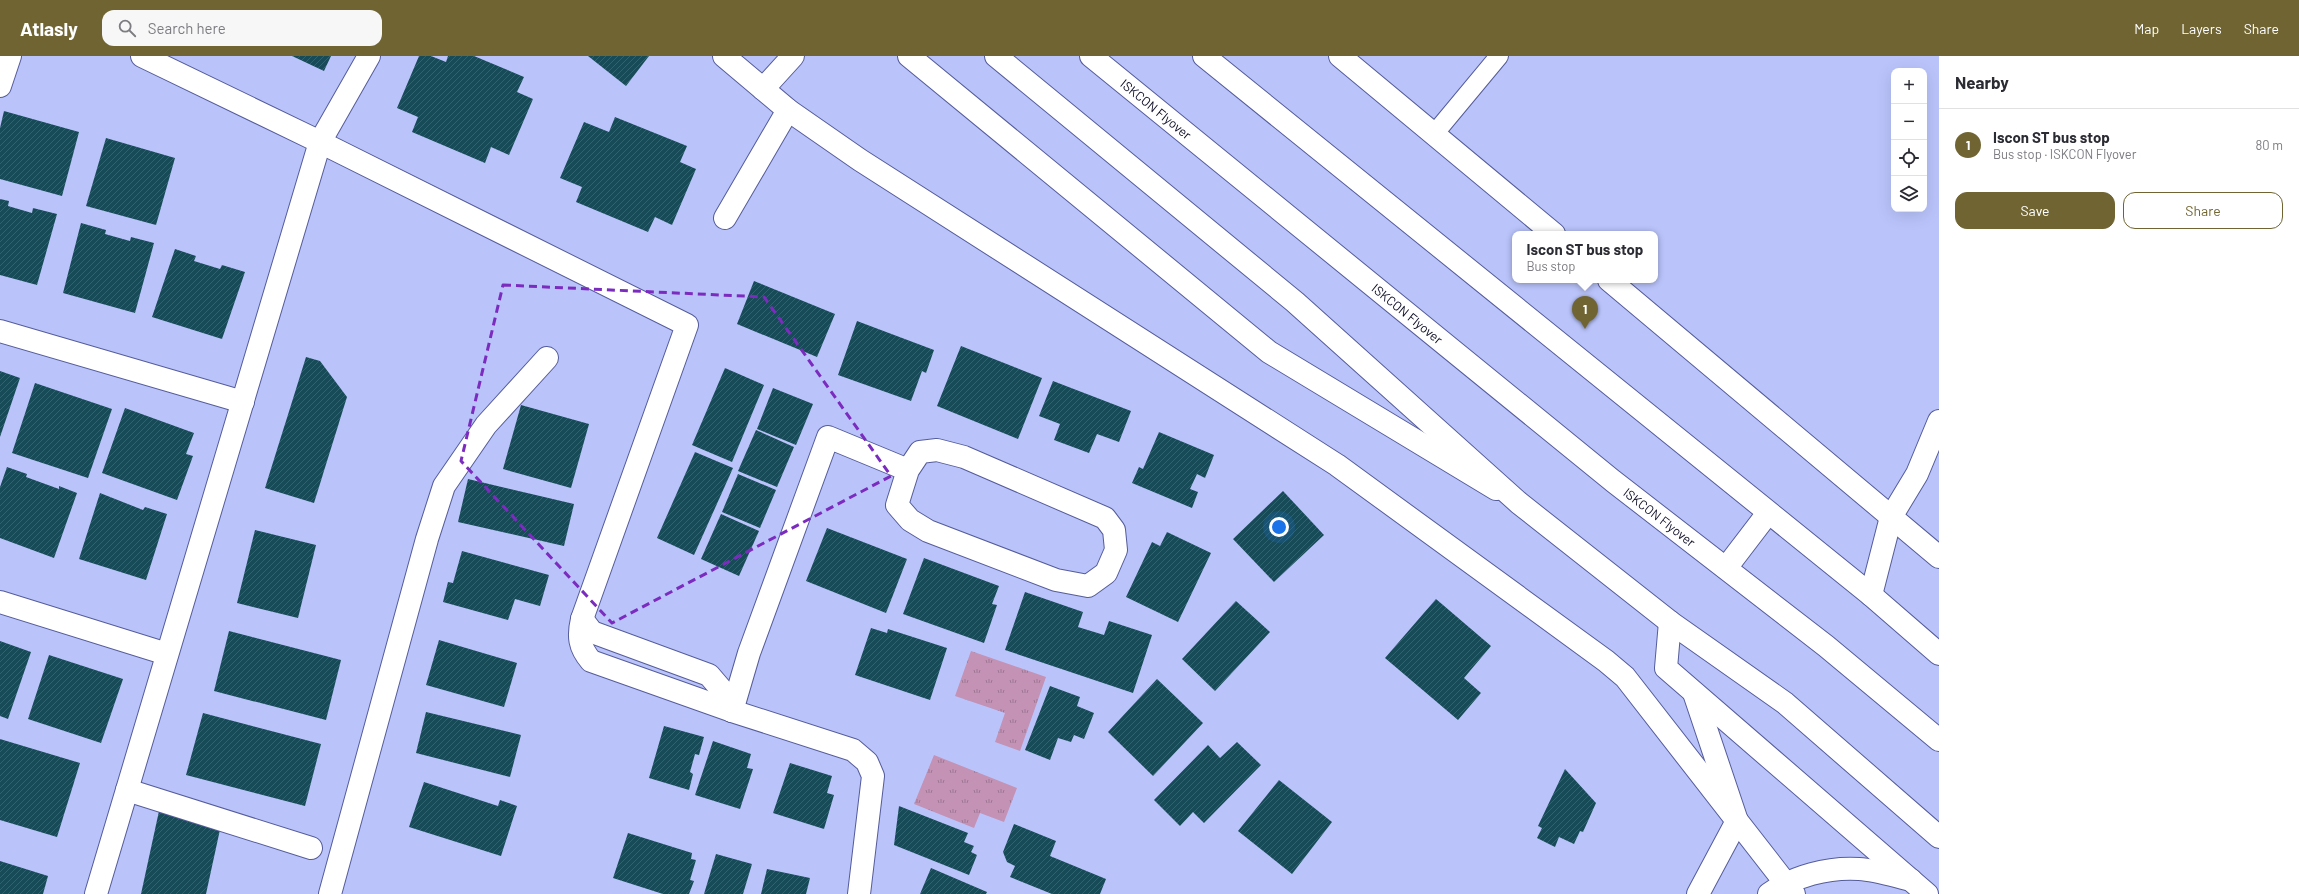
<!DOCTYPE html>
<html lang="en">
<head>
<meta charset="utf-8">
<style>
	:root { --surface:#fff; --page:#f7f7f7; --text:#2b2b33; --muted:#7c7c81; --line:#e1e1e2; --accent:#706532 }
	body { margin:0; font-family:Barlow,sans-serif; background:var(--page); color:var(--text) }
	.controls { position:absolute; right:12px; top:12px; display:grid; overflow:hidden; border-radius:8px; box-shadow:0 4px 16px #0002 }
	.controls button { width:36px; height:36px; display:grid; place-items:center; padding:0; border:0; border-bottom:1px solid var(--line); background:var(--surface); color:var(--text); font:20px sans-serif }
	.you { position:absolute; left:1279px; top:471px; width:14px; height:14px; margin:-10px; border:3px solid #fff; border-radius:50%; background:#1a73e8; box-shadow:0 0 0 6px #1a73e833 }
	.badge { display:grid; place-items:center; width:26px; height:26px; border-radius:50%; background:var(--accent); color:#fff; font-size:13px; font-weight:700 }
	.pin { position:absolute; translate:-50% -33px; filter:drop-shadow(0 1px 2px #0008) }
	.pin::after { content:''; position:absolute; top:21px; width:14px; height:12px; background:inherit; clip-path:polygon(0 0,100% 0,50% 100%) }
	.popup { position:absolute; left:1512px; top:175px; width:146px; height:52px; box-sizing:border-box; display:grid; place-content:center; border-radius:8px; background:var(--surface); filter:drop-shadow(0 1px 3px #0005); font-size:13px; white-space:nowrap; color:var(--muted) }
	.popup b { font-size:15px; color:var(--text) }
	.popup::after { content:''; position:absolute; left:50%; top:100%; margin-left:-8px; border:8px solid transparent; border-top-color:var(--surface) }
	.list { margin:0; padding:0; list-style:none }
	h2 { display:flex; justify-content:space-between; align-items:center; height:52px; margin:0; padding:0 16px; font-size:17px }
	h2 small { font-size:13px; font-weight:400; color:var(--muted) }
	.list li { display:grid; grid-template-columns:26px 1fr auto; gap:12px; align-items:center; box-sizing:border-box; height:72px; padding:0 16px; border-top:1px solid var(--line) }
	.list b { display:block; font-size:15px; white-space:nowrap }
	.list p { margin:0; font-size:13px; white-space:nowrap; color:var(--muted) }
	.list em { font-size:13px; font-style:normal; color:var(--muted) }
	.actions { display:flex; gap:8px; padding:12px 16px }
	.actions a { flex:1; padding:9px 0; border:1px solid var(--accent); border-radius:12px; text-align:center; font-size:14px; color:var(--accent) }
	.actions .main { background:var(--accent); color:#fff }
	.icon { flex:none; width:22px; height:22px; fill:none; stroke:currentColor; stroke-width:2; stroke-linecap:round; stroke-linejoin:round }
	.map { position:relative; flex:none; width:1939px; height:838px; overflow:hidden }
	header { display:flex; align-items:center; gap:24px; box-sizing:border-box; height:56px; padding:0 20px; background:var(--accent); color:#fff }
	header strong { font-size:19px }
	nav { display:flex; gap:22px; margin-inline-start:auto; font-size:14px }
	.search { width:280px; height:36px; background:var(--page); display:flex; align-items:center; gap:10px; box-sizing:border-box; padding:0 14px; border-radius:12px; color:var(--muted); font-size:15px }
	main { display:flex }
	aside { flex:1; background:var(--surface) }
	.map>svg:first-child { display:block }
	.grass { fill:url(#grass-tufts) }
	.building { fill:url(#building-hatch) }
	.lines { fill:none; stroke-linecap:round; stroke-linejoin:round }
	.service-casing { stroke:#555c9a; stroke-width:20 }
	.minor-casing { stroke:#555c9a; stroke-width:24 }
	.tertiary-casing { stroke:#555c9a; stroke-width:24 }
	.primary-casing { stroke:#555c9a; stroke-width:24 }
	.trunk-casing { stroke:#555c9a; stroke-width:24 }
	.service { stroke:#fff; stroke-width:18 }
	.minor { stroke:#fff; stroke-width:22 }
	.tertiary { stroke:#fff; stroke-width:22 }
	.primary { stroke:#fff; stroke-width:22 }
	.trunk { stroke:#fff; stroke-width:22 }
	.marked { fill:none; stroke:#7b2cbf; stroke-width:3; stroke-dasharray:8 5; stroke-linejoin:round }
	.labels { text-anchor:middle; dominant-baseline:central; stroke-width:4; stroke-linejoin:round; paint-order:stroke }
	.street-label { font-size:13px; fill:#0b0c24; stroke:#cad2fc }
</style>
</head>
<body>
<header>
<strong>Atlasly</strong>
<div class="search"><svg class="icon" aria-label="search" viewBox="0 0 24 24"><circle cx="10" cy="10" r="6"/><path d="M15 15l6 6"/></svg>Search here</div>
<nav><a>Map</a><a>Layers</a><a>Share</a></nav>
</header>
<main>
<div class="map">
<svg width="1939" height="838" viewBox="0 0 1939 838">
	<defs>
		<pattern id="grass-tufts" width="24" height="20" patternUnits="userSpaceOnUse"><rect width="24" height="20" fill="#c392b5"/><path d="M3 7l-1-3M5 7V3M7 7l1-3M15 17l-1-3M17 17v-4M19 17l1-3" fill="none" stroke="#9d7693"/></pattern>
		<pattern id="building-hatch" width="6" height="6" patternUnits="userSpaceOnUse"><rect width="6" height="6" fill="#184b58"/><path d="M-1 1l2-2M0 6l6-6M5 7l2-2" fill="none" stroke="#38606c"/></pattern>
	</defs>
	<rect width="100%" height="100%" fill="#bac4fb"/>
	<g class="grass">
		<polygon points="971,595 1046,621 1020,695 995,686 1005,657 955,640"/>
		<polygon points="934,699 1017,732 1004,766 980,757 974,772 914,748"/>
	</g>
	<g class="building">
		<polygon points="292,0 331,0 324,15"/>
		<polygon points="419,0 431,0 446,6 448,0 474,0 524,21 517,36 533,43 509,99 491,91 485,107 412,76 418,61 397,52"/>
		<polygon points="588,0 649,0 626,30"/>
		<polygon points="4,55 79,76 62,140 0,123 0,72"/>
		<polygon points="615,61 687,90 680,106 696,113 672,169 655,161 648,176 576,146 582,131 560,122 584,66 609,76"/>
		<polygon points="106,82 175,102 156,169 86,150"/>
		<polygon points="0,143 9,145 8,150 32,157 33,152 57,158 37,229 0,219"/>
		<polygon points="81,167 106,174 105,178 130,185 131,181 154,187 135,257 63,237"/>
		<polygon points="175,193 196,200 194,205 220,213 222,209 245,216 222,283 152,261"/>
		<polygon points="754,225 835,258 817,301 737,268"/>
		<polygon points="857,265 934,294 926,317 922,315 911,345 838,319"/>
		<polygon points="961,290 1042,322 1018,383 937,350"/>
		<polygon points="306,301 320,305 347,341 314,447 265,432"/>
		<polygon points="725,312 764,329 732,406 692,389"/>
		<polygon points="0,315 20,322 0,381"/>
		<polygon points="1053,325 1131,355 1119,386 1097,378 1089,397 1054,384 1060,368 1039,360"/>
		<polygon points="35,327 112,353 88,422 12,397"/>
		<polygon points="773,332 813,348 796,389 757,373"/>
		<polygon points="521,349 589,368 571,432 503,413"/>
		<polygon points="125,352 194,377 186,398 193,400 177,444 102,417"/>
		<polygon points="756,374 794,391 777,431 738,415"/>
		<polygon points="1159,376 1214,399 1205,422 1197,418 1190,433 1198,436 1192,452 1132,427 1139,411 1143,413"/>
		<polygon points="695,396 733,412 694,499 657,482"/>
		<polygon points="7,411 27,418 26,421 59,433 59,430 77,437 54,502 0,482 0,431"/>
		<polygon points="738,418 776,434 760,472 722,456"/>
		<polygon points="468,423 574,448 564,490 458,466"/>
		<polygon points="1283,435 1324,479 1274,526 1233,483"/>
		<polygon points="100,437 143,454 145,451 167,458 146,524 79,503"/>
		<polygon points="721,458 759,475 739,520 701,503"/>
		<polygon points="827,472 907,503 886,557 806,525"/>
		<polygon points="255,474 316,489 298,562 237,547"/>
		<polygon points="1167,476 1211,497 1178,566 1126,541 1152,486 1160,490"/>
		<polygon points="462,495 549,519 540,550 515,543 508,564 443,546 448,526 453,527"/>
		<polygon points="924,502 999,530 992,548 997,549 984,587 903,558"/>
		<polygon points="1025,536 1083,556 1078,571 1104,579 1109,565 1152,579 1133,637 1005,594"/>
		<polygon points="1436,543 1491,590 1464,622 1481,637 1458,664 1385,602"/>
		<polygon points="1236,545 1270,576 1215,635 1182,603"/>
		<polygon points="871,572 887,577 888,573 947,592 930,644 855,619"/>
		<polygon points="229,575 341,604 326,664 214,635"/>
		<polygon points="439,584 517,607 504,651 426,629"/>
		<polygon points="0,585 31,596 8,663 0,660"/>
		<polygon points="49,599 123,623 101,687 28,663"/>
		<polygon points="1157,623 1203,667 1153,720 1108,676"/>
		<polygon points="1050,630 1080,641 1077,650 1094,657 1084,683 1074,679 1071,686 1058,682 1050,704 1025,694"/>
		<polygon points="426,656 521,679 510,721 416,697"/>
		<polygon points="203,657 321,688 305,750 186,719"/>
		<polygon points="664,670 704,681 699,699 695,698 690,716 693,718 689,734 649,722"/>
		<polygon points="0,683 80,707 57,781 0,764"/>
		<polygon points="713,685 751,698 747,712 753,713 740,753 695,739"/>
		<polygon points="1237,686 1261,709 1204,767 1193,756 1180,770 1154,744 1208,689 1220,702"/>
		<polygon points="790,707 832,720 827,737 834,739 824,773 773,757"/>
		<polygon points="1565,713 1596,747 1583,776 1580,775 1574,788 1559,781 1555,791 1537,782 1542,772 1538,770"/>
		<polygon points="1279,724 1332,766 1292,818 1238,775"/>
		<polygon points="424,726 498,750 500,744 517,750 501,800 409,771"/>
		<polygon points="899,750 968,777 964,786 974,790 971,796 977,799 969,819 894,789"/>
		<polygon points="159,755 221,769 206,838 141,838"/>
		<polygon points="1014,768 1056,785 1050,800 1106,823 1100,838 1052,838 1010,821 1015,810 1007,806 1003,796"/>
		<polygon points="628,777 692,797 691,803 696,804 690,824 694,825 689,838 663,838 613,822"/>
		<polygon points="716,798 752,808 743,838 704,838"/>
		<polygon points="0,805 48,820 43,838 0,838"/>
		<polygon points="931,812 987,836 986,838 920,838"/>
		<polygon points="767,813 810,822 806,838 761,838"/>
	</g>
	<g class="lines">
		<defs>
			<polyline id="service" points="1435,77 1499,0"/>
			<g id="minor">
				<path d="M142 0 320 86 687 269 582 563C578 580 579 591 591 605L732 655 853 694 867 706 873 720 859 838"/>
				<polyline points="0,30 10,0"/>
				<polyline points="725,162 788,54"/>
				<polyline points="0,275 243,346"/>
				<polyline points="1871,539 1891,461 1917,418 1939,365"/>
				<polyline points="0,546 167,598"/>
				<polyline points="582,563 592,576 709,619 721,633 732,655"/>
				<polyline points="732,655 749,597 828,381 908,414 920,396 937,394 964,401 1105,462 1114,474 1116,494 1106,517 1088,530 1056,524 928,475 910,464 897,449 908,414"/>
				<polyline points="127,734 311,792"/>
				<polyline points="96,838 320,86 369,0"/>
				<polyline points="330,838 427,483 444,430 486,369 547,302"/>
			</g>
			<g id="tertiary">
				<polyline points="724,0 788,54 860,104 1337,409 1606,605 1625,621 1794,838"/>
				<polyline points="1340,0 1554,178"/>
				<polyline points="1609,224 1939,501"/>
				<polyline points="1694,637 1737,765 1698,838"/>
				<path d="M1769 838C1794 820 1828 811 1859 813 1876 814 1894 820 1911 824"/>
			</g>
			<g id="primary">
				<polyline points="909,0 1269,296 1496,433"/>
				<polyline points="1204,0 1871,539 1939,598"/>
				<polyline points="763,33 793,0"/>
				<polyline points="1670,566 1666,612 1927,838"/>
			</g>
			<g id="trunk">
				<polyline points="996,0 1295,246 1519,447 1670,566 1785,647 1939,781"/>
				<path id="s1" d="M1091 0 1613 425 1826 590 1939 684"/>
				<polyline points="1726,512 1768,457"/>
			</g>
		</defs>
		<use href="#service" class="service-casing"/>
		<use href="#minor" class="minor-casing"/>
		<use href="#tertiary" class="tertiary-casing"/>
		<use href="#primary" class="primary-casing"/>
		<use href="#trunk" class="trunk-casing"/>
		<use href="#service" class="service"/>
		<use href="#minor" class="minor"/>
		<use href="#tertiary" class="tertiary"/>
		<use href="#primary" class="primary"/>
		<use href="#trunk" class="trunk"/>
	</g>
	<path class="marked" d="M503 229 764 241 891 420 612 567 461 405Z"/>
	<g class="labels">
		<g class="street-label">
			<text stroke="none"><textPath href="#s1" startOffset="84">ISKCON Flyover</textPath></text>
			<text stroke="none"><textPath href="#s1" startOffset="408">ISKCON Flyover</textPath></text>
			<text stroke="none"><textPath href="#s1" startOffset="732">ISKCON Flyover</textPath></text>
		</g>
	</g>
</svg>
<div class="controls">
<button>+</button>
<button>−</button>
<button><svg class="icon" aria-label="locate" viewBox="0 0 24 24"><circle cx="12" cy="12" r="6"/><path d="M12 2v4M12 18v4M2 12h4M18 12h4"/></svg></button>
<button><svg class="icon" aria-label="layers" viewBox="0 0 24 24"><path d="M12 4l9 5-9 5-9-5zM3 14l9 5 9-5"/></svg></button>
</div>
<div class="you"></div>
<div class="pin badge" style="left:1585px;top:273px">1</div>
<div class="popup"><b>Iscon ST bus stop</b>Bus stop</div>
</div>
<aside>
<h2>Nearby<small></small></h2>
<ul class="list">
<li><span class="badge">1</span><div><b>Iscon ST bus stop</b><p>Bus stop · ISKCON Flyover</p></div><em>80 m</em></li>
</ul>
<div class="actions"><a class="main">Save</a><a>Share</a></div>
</aside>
</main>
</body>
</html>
